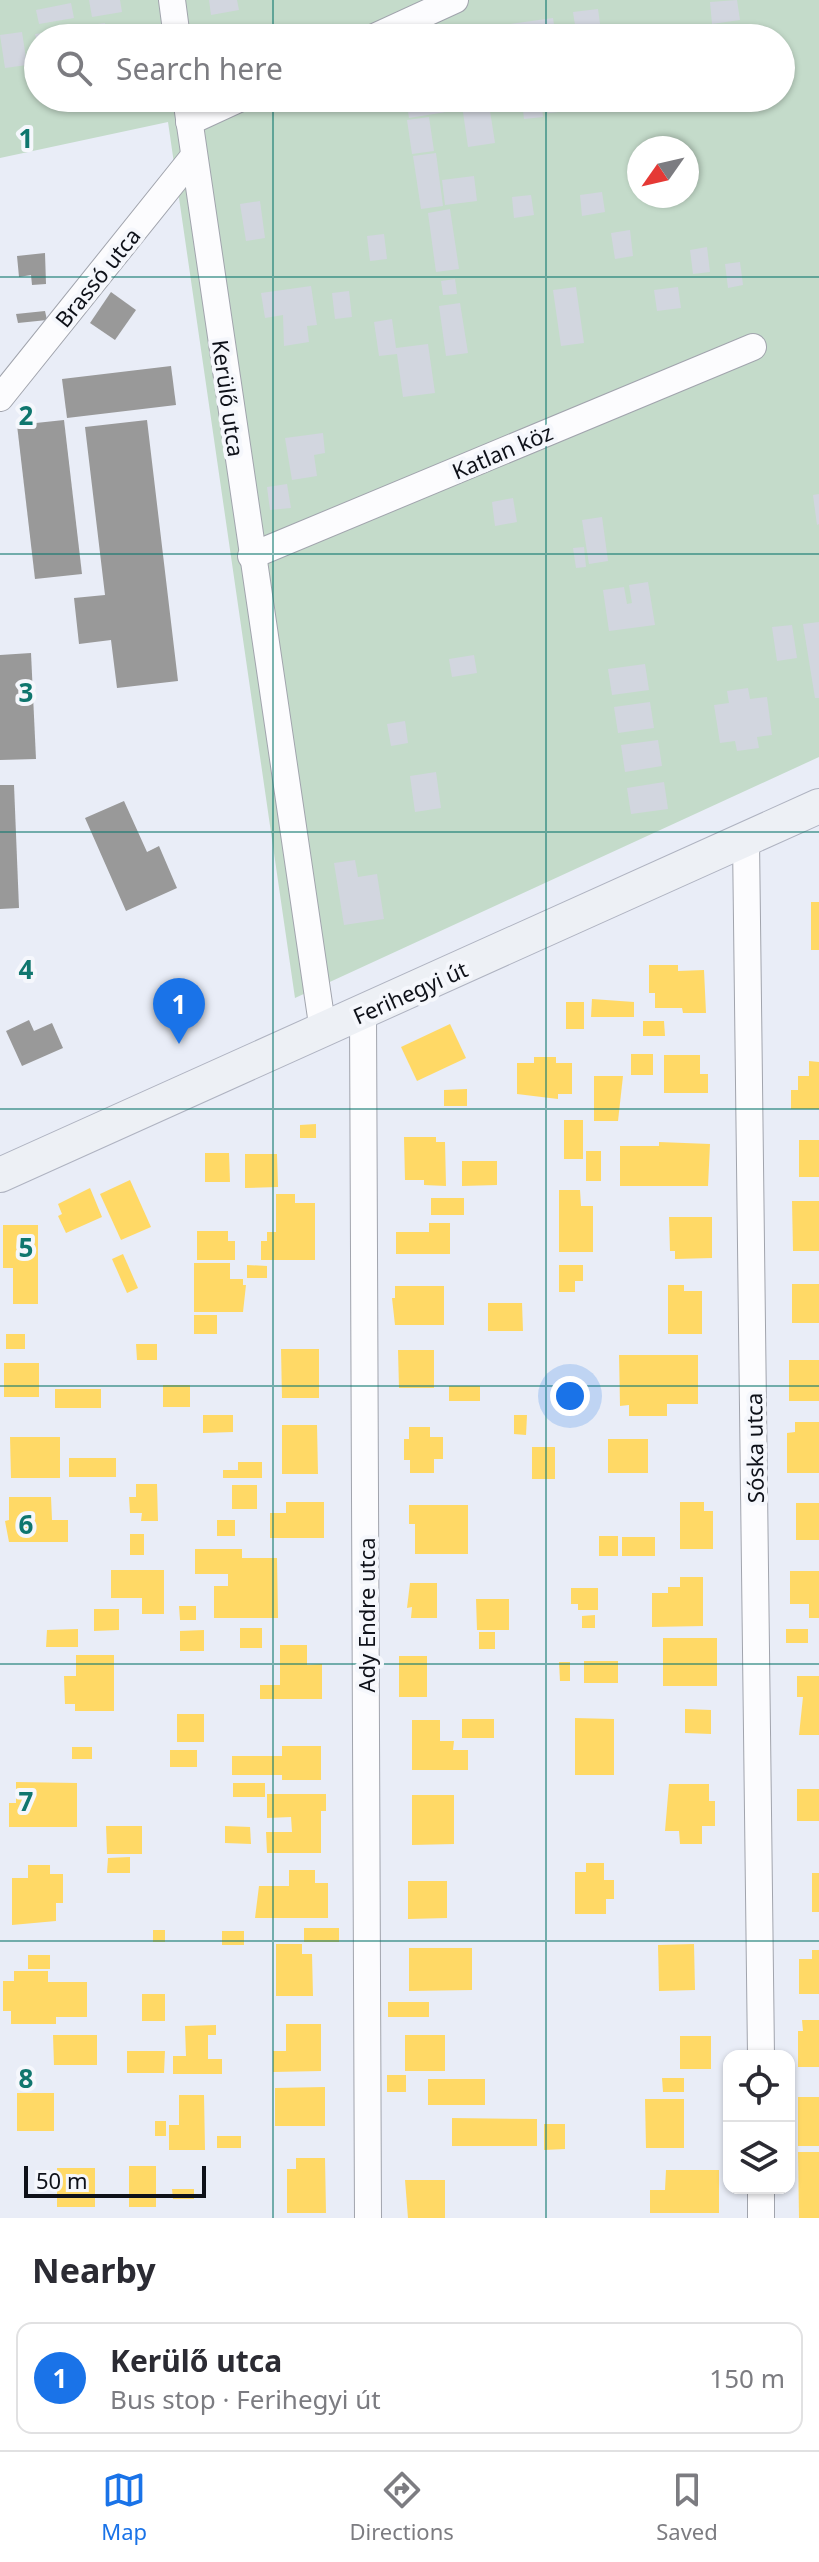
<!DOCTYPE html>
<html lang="en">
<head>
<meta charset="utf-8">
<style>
	:root { --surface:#fff; --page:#f7f7f7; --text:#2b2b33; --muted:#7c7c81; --line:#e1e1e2; --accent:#1a73e8 }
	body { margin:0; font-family:"Noto Sans",sans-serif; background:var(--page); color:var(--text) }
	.controls { position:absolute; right:24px; bottom:24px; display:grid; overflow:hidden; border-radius:16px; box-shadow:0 2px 6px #0004 }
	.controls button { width:72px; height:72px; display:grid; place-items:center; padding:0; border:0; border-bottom:2px solid var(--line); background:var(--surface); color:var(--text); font:40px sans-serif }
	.compass { position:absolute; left:627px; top:136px; width:72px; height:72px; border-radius:50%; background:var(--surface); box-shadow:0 2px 6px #0004; rotate:236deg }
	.scale { position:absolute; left:24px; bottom:20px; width:182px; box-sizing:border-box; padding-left:8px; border:4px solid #0e1119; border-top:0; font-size:22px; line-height:28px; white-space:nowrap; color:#0e1119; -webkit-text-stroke:6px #f5f7fc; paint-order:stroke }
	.you { position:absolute; left:570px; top:1396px; width:28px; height:28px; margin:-20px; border:6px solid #fff; border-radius:50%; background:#1a73e8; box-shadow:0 0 0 12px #1a73e833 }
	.badge { display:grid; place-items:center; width:52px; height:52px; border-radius:50%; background:var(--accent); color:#fff; font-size:26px; font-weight:700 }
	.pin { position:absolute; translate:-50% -66px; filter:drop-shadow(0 2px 4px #0008) }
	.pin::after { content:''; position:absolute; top:42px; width:28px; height:24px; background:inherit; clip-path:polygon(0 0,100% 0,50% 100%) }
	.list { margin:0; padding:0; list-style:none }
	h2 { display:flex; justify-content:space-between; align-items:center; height:104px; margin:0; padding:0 32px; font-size:34px }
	h2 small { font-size:26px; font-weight:400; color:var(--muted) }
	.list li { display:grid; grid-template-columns:52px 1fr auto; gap:24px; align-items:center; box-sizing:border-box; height:112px; margin:0 16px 16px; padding:0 16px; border:2px solid var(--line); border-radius:16px }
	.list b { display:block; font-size:30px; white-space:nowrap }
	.list p { margin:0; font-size:26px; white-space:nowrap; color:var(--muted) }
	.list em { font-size:26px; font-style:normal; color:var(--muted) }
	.icon { flex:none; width:44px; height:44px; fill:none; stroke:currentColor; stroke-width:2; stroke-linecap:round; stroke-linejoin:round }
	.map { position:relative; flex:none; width:819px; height:2218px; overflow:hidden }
	.search { position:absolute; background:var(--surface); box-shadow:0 2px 6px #0004; left:24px; right:24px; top:24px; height:88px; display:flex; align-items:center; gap:20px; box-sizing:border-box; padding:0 28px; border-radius:44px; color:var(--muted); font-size:30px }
	.sheet { height:232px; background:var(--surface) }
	nav { display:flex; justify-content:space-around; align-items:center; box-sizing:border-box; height:112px; border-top:2px solid var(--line); background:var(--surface); font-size:22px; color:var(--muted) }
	nav a { display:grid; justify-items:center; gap:4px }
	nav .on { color:var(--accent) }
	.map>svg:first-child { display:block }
	.green { fill:#c4dbca; fill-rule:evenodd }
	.homes { fill:#ffd966 }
	.industry { fill:#999 }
	.building { fill:#d2d6df }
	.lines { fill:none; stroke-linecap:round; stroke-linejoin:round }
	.minor-casing { stroke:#a1a4ad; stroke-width:28 }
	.major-casing { stroke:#afb3c1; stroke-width:36 }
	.minor { stroke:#fcfcfe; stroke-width:26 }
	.major { stroke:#edf0f5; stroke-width:34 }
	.grid { fill:none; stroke:#0f766e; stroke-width:2; stroke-opacity:0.55 }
	.labels { text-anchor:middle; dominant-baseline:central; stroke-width:8; stroke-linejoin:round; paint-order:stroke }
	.street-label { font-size:22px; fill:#0e1119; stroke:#f5f7fc }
	.grid-label { font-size:26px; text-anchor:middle; font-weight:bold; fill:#0f766e; stroke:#f5f7fc; stroke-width:8; stroke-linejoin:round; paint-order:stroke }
</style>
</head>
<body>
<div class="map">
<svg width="819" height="2218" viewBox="0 0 819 2218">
	<rect width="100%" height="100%" fill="#e9edf7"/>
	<path class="green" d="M0 0H819V757L295 998 168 122 0 158ZM38 38H781V98H38ZM639 148H687V196H639Z"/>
	<g class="homes">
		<rect x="811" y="902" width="8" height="48"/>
		<polygon points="649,965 678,965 678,971 704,970 706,1013 683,1013 682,1008 655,1008 655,993 649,993"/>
		<polygon points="592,999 634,1002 634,1017 591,1017"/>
		<rect x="566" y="1002" width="18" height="27"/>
		<polygon points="643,1021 664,1021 665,1036 643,1036"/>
		<polygon points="450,1024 466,1058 417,1081 401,1047"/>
		<rect x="631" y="1054" width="22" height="21"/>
		<polygon points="664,1055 700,1055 700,1074 708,1074 708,1093 664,1093"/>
		<polygon points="534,1057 556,1057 556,1063 572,1063 572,1094 558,1094 558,1099 517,1094 517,1063 534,1063"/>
		<polygon points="809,1061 819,1062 819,1109 791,1109 791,1090 798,1090 798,1076 809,1076"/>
		<polygon points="594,1076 623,1076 618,1121 594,1121"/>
		<polygon points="467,1089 467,1106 444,1106 444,1090"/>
		<rect x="564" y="1120" width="19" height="39"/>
		<polygon points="316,1124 316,1138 300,1138 300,1125"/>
		<polygon points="404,1137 436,1137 436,1142 445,1142 446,1186 424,1185 424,1180 405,1180"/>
		<rect x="799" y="1140" width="20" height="37"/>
		<polygon points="659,1142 710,1144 708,1186 620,1186 620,1146 659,1146"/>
		<rect x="586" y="1151" width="15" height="30"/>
		<polygon points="205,1153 229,1153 230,1182 205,1182"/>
		<polygon points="245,1154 277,1154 278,1187 245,1188"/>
		<polygon points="462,1161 497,1161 497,1185 462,1186"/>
		<polygon points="130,1180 151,1227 121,1240 100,1194"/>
		<polygon points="90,1188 102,1217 66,1233 58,1216 62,1214 58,1204"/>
		<polygon points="559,1190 580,1190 581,1206 593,1206 593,1252 559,1252"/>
		<polygon points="276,1194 295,1194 295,1203 315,1203 315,1260 261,1260 261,1241 267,1241 267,1232 276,1232"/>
		<rect x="431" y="1198" width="33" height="17"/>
		<polygon points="792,1201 819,1201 819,1251 793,1251"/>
		<polygon points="669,1217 712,1217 712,1258 675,1259 675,1251 670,1251"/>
		<polygon points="429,1223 450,1223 450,1254 396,1254 396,1232 429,1232"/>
		<polygon points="3,1225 38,1225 38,1304 13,1304 13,1268 3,1268"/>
		<polygon points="197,1231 228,1231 228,1241 235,1241 235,1260 197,1260"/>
		<polygon points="123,1254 138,1288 127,1293 112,1259"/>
		<polygon points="194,1263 230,1263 230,1279 243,1279 243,1285 246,1285 243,1312 194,1312"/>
		<polygon points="247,1265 267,1266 267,1278 247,1278"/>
		<polygon points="559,1265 583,1265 583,1281 575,1281 575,1292 559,1292"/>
		<rect x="792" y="1284" width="27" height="39"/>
		<polygon points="668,1285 684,1285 684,1291 702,1291 702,1334 668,1334"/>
		<polygon points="395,1286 444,1286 444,1325 395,1325 392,1298 395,1298"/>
		<polygon points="488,1303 522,1303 523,1331 488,1331"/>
		<rect x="194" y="1315" width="23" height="19"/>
		<rect x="6" y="1334" width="19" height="15"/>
		<polygon points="136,1344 157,1344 157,1360 137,1360"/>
		<polygon points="281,1349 319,1349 319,1398 282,1398"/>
		<polygon points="398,1350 434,1350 434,1388 399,1388"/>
		<polygon points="619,1355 698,1355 698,1404 667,1404 667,1416 629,1416 629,1405 620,1406"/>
		<rect x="789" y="1360" width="30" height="41"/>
		<rect x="4" y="1363" width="35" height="34"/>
		<rect x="163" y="1385" width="27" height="22"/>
		<rect x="449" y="1386" width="31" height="15"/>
		<rect x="55" y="1389" width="46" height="19"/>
		<polygon points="203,1415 233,1415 233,1432 203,1433"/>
		<polygon points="514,1415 527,1415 526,1435 514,1434"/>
		<polygon points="795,1422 819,1422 819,1473 787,1473 787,1433 795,1432"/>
		<polygon points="282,1425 317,1425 318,1474 282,1474"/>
		<polygon points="409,1427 430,1427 430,1437 443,1437 443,1459 434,1459 434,1473 410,1473 410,1460 404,1460 404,1439 409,1439"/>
		<polygon points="10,1437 60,1437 60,1478 11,1478"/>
		<rect x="608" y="1439" width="40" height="34"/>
		<rect x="532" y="1447" width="23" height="32"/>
		<rect x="69" y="1458" width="47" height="19"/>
		<polygon points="238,1462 262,1462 262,1478 223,1478 223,1470 238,1470"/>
		<polygon points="136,1484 157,1484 158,1521 141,1521 142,1513 130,1513 129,1497 136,1497"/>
		<rect x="232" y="1485" width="25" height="24"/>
		<polygon points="9,1497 51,1497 52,1520 68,1520 68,1542 9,1542 5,1521 9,1520"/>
		<polygon points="286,1502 324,1502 324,1538 270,1538 270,1513 286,1513"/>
		<polygon points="680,1502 704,1502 704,1511 713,1511 713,1549 680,1549"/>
		<rect x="796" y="1503" width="23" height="37"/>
		<polygon points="409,1505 468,1505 468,1554 415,1554 415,1524 409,1524"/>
		<rect x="217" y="1520" width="18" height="16"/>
		<rect x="130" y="1534" width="14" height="21"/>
		<rect x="599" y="1536" width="19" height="20"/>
		<rect x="622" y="1537" width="33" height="19"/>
		<polygon points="195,1549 242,1549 242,1558 277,1558 278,1618 214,1618 214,1586 228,1586 228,1574 195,1574"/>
		<polygon points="111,1570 164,1570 164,1614 142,1614 142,1598 111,1598"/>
		<polygon points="790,1571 819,1571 819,1618 809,1618 809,1604 790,1604"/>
		<polygon points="680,1577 703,1577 703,1626 652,1627 652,1593 668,1593 668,1587 680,1587"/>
		<polygon points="410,1583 437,1583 437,1618 411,1618 412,1607 407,1608"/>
		<polygon points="571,1588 598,1588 598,1610 578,1610 578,1604 571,1604"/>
		<polygon points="476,1599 509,1599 509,1630 477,1630"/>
		<polygon points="179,1606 196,1606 196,1620 180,1620"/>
		<polygon points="94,1609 119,1609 119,1630 94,1631"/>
		<polygon points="595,1615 595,1628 582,1628 582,1616"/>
		<rect x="240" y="1628" width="22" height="20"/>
		<polygon points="78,1629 78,1647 46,1647 47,1630"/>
		<rect x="786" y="1629" width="22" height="14"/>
		<polygon points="204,1630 204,1651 180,1651 180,1631"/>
		<rect x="479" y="1632" width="16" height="17"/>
		<rect x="663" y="1638" width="54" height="48"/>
		<polygon points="280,1645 307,1645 307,1665 322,1664 322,1699 260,1699 260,1685 280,1685"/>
		<polygon points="76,1655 114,1655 114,1711 75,1711 75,1704 65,1704 64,1676 76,1676"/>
		<rect x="399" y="1656" width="28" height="41"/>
		<rect x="584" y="1661" width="34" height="22"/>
		<polygon points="559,1662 570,1662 570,1681 560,1681"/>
		<polygon points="797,1676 819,1676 819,1735 799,1735 803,1697 797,1697"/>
		<polygon points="685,1709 711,1710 711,1734 685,1733"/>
		<rect x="177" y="1714" width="27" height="28"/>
		<polygon points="575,1718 614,1719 614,1775 575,1775"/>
		<rect x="462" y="1719" width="32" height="19"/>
		<polygon points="412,1720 440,1720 440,1741 454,1741 453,1750 468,1750 468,1770 412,1770"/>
		<polygon points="282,1746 321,1746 321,1780 282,1780 282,1775 232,1775 232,1756 282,1756"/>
		<rect x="72" y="1747" width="20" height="12"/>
		<rect x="170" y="1750" width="27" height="17"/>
		<polygon points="16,1782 77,1783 77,1827 9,1827 9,1803 16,1803"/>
		<rect x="233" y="1783" width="32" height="14"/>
		<polygon points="669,1784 709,1784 709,1801 715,1801 715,1826 702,1826 702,1844 680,1844 679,1831 665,1831"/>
		<rect x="797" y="1789" width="22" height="32"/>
		<polygon points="267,1794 326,1794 326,1811 321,1811 321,1853 267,1853 266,1832 292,1832 291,1817 267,1818"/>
		<polygon points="412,1795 454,1795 454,1844 412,1845"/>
		<polygon points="106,1826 142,1826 142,1854 107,1854"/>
		<polygon points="225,1826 250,1827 251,1844 225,1843"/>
		<polygon points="130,1857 130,1873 107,1873 108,1858"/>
		<polygon points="586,1863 604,1863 604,1880 614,1880 614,1899 606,1899 606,1914 575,1914 575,1872 586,1872"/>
		<polygon points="28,1865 50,1865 50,1874 63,1874 63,1903 56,1903 56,1921 12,1925 12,1878 28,1878"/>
		<polygon points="289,1870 315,1870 315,1883 328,1883 328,1918 255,1918 259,1886 289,1886"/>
		<rect x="812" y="1873" width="7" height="39"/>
		<polygon points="408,1881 447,1881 447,1918 408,1919"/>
		<rect x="304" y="1928" width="35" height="14"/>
		<rect x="153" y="1930" width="12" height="12"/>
		<rect x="222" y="1931" width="22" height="14"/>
		<polygon points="276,1944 302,1944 302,1954 312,1954 313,1996 276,1996"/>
		<polygon points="694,1944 695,1990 659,1991 658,1945"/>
		<polygon points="409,1948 472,1948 472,1990 409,1991"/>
		<polygon points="812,1950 819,1950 819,1994 799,1994 799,1959 812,1959"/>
		<rect x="28" y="1955" width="22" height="14"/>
		<polygon points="14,1971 48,1971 48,1982 87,1982 87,2017 56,2017 56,2024 11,2024 11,2011 3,2011 3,1981 14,1981"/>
		<rect x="142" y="1994" width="23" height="27"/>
		<rect x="388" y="2002" width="41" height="15"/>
		<polygon points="802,2020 819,2020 819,2067 798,2067 798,2031 803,2031"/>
		<polygon points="286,2024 321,2024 321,2071 273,2072 273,2051 286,2051"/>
		<polygon points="216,2025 216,2035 208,2035 208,2059 222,2059 222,2074 173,2074 173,2056 186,2056 185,2026"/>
		<polygon points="53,2035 97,2035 97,2065 54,2065"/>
		<rect x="405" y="2035" width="40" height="36"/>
		<rect x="680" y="2036" width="31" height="33"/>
		<polygon points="127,2051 165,2051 164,2073 127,2073"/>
		<rect x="387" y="2075" width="19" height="17"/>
		<polygon points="662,2078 684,2078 684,2092 663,2092"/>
		<rect x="428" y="2079" width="57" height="26"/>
		<polygon points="325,2087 325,2126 275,2126 275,2088"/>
		<rect x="17" y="2093" width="37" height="38"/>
		<polygon points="179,2095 204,2095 205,2150 169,2150 169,2125 179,2125"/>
		<rect x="798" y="2097" width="21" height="49"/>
		<polygon points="645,2099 684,2099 684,2148 646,2148"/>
		<polygon points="452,2118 537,2119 537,2146 452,2146"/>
		<rect x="155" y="2121" width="11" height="15"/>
		<polygon points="544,2124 565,2124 565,2149 544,2150"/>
		<rect x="217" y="2136" width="24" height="12"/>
		<polygon points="798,2152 819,2152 819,2218 799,2218"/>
		<polygon points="296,2158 325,2158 326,2213 287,2213 287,2169 296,2169"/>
		<rect x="129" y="2166" width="27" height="41"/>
		<rect x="57" y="2168" width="38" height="39"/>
		<polygon points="666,2170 719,2170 719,2213 650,2213 650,2190 665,2190"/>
		<polygon points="405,2180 445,2180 445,2218 408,2218"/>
		<polygon points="172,2189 194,2189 194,2199 173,2199"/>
	</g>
	<g class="industry">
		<polygon points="45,253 46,284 32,285 31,275 19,277 17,256"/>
		<polygon points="111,292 136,310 115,340 90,323"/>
		<polygon points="45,311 47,320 18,323 16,314"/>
		<polygon points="171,366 176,405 67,418 62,379"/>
		<polygon points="64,420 82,574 35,579 17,425"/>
		<polygon points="147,420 178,681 117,688 111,640 79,644 74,598 105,595 85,427"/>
		<polygon points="31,653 36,759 0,760 0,655"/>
		<polygon points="0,785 14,785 19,908 0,909"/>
		<polygon points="124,801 147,852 159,846 177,888 126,911 85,818"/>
		<polygon points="29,1020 34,1031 52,1023 63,1048 22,1066 6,1031"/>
	</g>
	<g class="building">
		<polygon points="89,0 120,0 122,12 92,17"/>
		<polygon points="209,0 237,0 239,10 211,15"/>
		<polygon points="737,0 740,20 712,24 710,2"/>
		<polygon points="71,3 74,18 39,24 36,10"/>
		<polygon points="598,9 602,38 577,38 573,12"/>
		<polygon points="553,18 556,38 513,38 510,24"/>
		<polygon points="105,23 107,38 68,38 67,28"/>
		<polygon points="65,30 66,38 36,38 35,34"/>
		<polygon points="22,32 27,65 5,68 0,35"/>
		<polygon points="406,98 450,98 452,111 409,118"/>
		<polygon points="461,98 488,98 495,143 468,147"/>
		<polygon points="546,98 557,98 559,112 548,113"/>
		<polygon points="541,99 543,117 524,119 522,101"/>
		<polygon points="429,117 434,151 412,154 407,120"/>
		<polygon points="436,153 443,206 421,209 413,156"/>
		<polygon points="474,176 477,201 445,205 442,180"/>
		<polygon points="602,192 605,212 582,216 580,195"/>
		<polygon points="531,195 534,215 514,218 512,197"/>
		<polygon points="260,201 265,238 246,241 240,204"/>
		<polygon points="450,209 459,269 436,272 428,213"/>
		<polygon points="630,230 633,256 615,259 611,233"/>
		<polygon points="384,234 387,259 370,261 367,236"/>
		<polygon points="707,247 710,272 693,274 690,250"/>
		<polygon points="740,262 743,285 728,288 725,264"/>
		<polygon points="455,279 457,294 443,295 441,281"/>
		<polygon points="311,286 317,325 307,326 309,342 284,346 283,315 265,318 261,293"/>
		<polygon points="576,287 584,343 561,346 553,290"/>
		<polygon points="678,287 681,308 657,311 654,290"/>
		<polygon points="349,291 352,317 335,319 332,293"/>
		<polygon points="460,303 468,353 446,356 439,306"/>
		<polygon points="392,319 396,348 428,344 435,393 403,397 397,354 379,356 374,322"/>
		<polygon points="323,433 325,453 314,455 317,476 292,480 285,438"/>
		<polygon points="287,484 291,508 270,510 267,487"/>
		<polygon points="819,494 819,524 817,525 813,495"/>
		<polygon points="513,498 517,522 495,526 492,502"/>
		<polygon points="602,517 608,561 589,564 582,520"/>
		<polygon points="584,547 586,567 576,568 573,548"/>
		<polygon points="648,582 655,625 609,631 603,590 624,587 627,604 632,603 629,585"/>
		<polygon points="819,622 819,698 815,698 803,624"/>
		<polygon points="792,625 797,658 777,661 772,627"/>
		<polygon points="474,655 477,673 452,677 449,659"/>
		<polygon points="645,664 649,690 612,695 608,669"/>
		<polygon points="748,688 750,699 767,697 772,735 757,737 759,748 737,751 735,741 720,743 714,705 729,703 727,691"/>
		<polygon points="650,702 654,728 618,733 614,707"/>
		<polygon points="405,721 408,743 391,746 387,724"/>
		<polygon points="658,740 662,766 625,772 621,745"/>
		<polygon points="436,772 441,808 415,812 410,776"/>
		<polygon points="664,782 668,809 631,814 627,788"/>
		<polygon points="355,860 358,877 377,874 384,919 344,925 334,863"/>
	</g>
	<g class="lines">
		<defs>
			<g id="minor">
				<polyline points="172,0 177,38"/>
				<polyline points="372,38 455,0"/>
				<polyline points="186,98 323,1031"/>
				<polyline points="189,122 241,98"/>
				<polyline points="0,398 194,156"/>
				<polyline points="251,556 753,347"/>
				<polyline points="746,840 761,2056"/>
				<polyline points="363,1013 368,2218"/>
				<polyline points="761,2188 761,2218"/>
			</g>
			<polyline id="major" points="0,1175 819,806"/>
		</defs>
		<use href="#minor" class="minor-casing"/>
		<use href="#major" class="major-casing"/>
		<use href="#minor" class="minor"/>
		<use href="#major" class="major"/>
	</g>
	<path class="grid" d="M273 0V38M546 0V38M273 98V2218M546 98V2218M0 277H819M0 554H819M0 832H819M0 1109H819M0 1386H819M0 1664H819M0 1941H819"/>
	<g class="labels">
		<g class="street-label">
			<text transform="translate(97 277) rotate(-51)">Brassó utca</text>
			<text transform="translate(229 398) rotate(82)">Kerülő utca</text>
			<text transform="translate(502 451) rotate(-23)">Katlan köz</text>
			<text transform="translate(410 992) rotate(-24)">Ferihegyi út</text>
			<text transform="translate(754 1448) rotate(-91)">Sóska utca</text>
			<text transform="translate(366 1615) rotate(-90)">Ady Endre utca</text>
		</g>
	</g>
	<g class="grid-label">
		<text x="26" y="148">1</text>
		<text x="26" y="425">2</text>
		<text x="26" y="702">3</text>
		<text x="26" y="979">4</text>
		<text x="26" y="1257">5</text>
		<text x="26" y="1534">6</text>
		<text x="26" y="1811">7</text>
		<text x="26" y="2088">8</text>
	</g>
</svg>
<div class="controls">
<button><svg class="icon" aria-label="locate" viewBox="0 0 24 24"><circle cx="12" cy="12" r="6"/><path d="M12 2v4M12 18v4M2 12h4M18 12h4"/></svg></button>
<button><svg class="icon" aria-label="layers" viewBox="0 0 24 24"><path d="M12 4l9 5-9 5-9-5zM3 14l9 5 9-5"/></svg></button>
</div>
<svg class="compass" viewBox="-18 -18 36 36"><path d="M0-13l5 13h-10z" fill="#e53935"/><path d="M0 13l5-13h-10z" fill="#7c7c81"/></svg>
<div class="scale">50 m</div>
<div class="you"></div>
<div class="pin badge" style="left:179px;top:1044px">1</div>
<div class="search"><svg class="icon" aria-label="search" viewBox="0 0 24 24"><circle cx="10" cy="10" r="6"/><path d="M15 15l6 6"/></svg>Search here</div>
</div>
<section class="sheet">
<h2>Nearby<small></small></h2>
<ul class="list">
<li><span class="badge">1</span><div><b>Kerülő utca</b><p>Bus stop · Ferihegyi út</p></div><em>150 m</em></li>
</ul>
</section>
<nav>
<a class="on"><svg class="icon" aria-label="map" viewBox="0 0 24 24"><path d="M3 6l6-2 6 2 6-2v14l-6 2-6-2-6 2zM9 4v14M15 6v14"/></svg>Map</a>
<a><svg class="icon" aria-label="directions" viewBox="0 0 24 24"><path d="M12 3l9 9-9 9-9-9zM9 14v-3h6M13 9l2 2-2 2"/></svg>Directions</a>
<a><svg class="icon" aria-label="saved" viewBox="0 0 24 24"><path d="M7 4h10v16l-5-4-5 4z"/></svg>Saved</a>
</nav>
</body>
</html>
